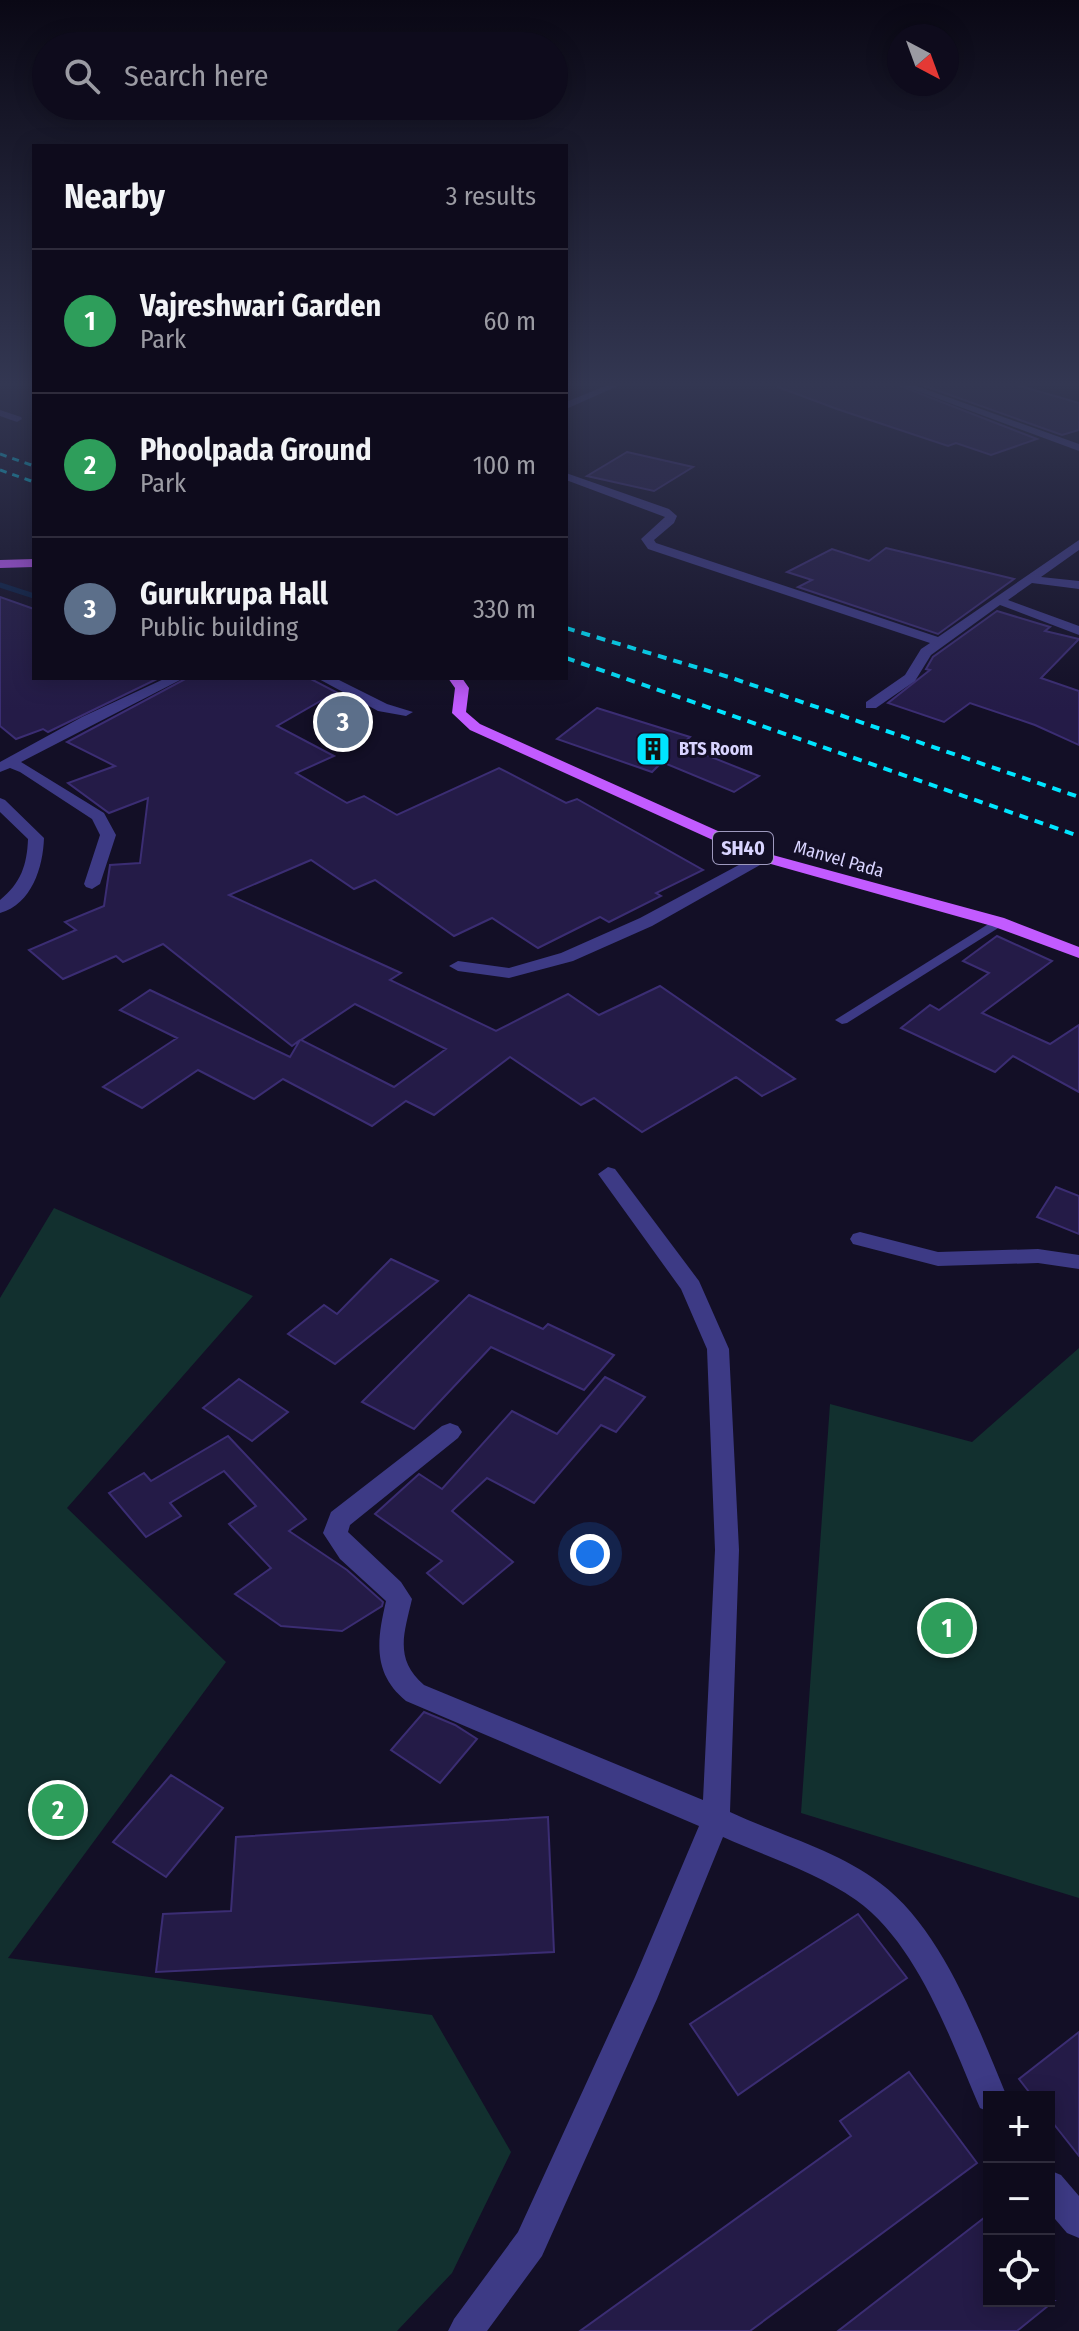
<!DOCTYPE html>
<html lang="en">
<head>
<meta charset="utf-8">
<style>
	:root { --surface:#0e0b1c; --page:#1c1929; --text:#f1f3f6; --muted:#9b9ba3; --line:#2e2b3b; --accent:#7c3aed }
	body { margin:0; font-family:"Fira Sans Condensed",sans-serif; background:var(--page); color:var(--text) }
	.controls { position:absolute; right:24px; bottom:24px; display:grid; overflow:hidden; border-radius:0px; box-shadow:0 4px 20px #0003 }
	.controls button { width:72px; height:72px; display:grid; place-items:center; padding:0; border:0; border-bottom:2px solid var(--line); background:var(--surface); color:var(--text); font:40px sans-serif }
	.compass { position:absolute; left:887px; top:24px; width:72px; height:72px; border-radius:50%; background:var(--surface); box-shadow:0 4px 20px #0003; rotate:139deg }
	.you { position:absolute; left:590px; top:1554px; width:28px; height:28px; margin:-20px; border:6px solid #fff; border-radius:50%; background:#1a73e8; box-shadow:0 0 0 12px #1a73e833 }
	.badge { display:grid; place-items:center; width:52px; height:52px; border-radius:50%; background:var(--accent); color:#fff; font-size:26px; font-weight:700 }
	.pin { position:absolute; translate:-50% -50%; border:4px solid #fff; box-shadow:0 2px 8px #0006 }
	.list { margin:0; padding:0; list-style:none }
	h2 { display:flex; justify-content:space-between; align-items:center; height:104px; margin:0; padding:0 32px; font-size:34px }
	h2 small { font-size:26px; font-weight:400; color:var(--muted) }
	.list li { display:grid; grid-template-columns:52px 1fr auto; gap:24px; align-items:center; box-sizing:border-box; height:144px; padding:0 32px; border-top:2px solid var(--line) }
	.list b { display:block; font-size:30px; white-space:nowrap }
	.list p { margin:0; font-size:26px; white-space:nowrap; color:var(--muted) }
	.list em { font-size:26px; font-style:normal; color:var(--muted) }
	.icon { flex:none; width:44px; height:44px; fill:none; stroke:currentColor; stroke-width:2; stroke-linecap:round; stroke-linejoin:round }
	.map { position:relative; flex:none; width:1079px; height:2331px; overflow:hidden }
	.search { position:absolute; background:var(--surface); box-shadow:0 4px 20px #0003; left:32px; top:32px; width:536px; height:88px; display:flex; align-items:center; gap:20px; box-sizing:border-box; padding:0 28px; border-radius:44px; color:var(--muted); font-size:30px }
	.panel { position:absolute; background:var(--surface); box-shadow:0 4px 20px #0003; left:32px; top:144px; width:536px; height:536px; border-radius:0px }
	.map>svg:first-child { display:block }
	.green { fill:#12302f }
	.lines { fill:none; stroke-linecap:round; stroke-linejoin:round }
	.stream { stroke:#0c2248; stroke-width:5 }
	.building { fill:#241b47; stroke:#3b2d73; stroke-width:2; fill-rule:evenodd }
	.service { fill:#3d3a85; fill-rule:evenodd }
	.minor { fill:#3d3a85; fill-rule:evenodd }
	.tertiary { fill:#3d3a85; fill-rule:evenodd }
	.primary { fill:#c25bff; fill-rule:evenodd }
	.rail-far1 { stroke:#00e5ff; stroke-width:3; stroke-dasharray:7 6; stroke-linecap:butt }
	.rail { stroke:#00e5ff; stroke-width:4; stroke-dasharray:9 7; stroke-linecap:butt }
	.labels { text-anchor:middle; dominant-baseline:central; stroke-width:6; stroke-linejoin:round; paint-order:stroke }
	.far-poi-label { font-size:18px; font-weight:bold; fill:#d9d4ff; stroke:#130f26; text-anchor:start }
	.far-street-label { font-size:18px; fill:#d9d4ff; stroke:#130f26 }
	.shield { fill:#130f26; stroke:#9e99be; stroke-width:2 }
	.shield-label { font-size:20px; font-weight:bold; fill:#d9d4ff }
</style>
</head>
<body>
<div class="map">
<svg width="1079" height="2331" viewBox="0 0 1079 2331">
	<rect width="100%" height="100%" fill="#130f26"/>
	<g class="green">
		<polygon points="54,1208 253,1296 67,1508 226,1662 8,1958 432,2015 511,2152 452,2273 397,2331 0,2331 0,1298"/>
		<polygon points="1079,1348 1079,1898 801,1813 830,1404 972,1442"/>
	</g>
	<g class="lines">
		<polyline class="stream" points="0,585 34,596"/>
	</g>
	<g class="building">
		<polygon points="778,385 898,385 1037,439 991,455 956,443 948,446 837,409 778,387"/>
		<polygon points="922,385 1017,385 1079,403 1079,430 1062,435"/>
		<polygon points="627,452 693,467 654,491 587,476"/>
		<polygon points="886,548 1014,579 938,634 798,587 812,580 787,572 832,549 869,561"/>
		<polygon points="0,597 34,609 34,678 159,678 48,732 43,729 16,739 0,726"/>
		<polygon points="997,611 1050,627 1045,631 1079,639 1041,678 1079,691 1079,745 1035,725 970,703 944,722 888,703 930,670 926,669 933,657"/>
		<path d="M187 678H309L336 692 277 726 334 756 296 773 347 803 364 796 397 815 499 768 566 803 577 799 703 870 656 893 661 896 609 922 600 917 538 948 492 918 454 936 375 880 354 889 311 860 229 895 401 973 390 980 496 1031 568 994 599 1015 660 986 795 1079 762 1096 736 1077 642 1132 594 1098 581 1105 510 1057 434 1115 406 1101 372 1126 283 1079 254 1099 198 1070 142 1108 103 1087 177 1038 120 1010 150 990 290 1057 300 1040 292 1046 163 944 123 962 116 956 63 979 29 950 76 930 65 922 104 906 110 865 140 863 148 798 109 813 68 783 115 766 67 742ZM355 1004 446 1049 394 1087 301 1040Z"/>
		<polygon points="597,708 690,737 681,745 759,776 734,792 662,762 652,772 557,739"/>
		<polygon points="997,936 1052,961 982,1013 1050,1044 1079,1025 1079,1092 1013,1056 995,1072 901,1028 930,1005 939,1010 989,973 963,961"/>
		<polygon points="1056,1187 1079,1196 1079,1234 1037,1217"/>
		<polygon points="391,1259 438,1281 335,1364 288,1334 324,1305 337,1314"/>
		<polygon points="469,1295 543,1329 548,1324 614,1355 584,1390 491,1347 414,1429 362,1402"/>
		<polygon points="605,1377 645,1397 616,1432 601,1425 534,1503 487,1478 452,1511 513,1562 463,1604 427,1573 442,1561 375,1514 419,1474 442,1489 512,1411 557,1434"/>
		<polygon points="239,1379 288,1412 252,1441 203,1408"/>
		<polygon points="228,1436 306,1519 289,1531 347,1570 383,1602 382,1606 342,1631 281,1626 235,1594 271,1568 229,1524 256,1506 224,1471 170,1503 181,1516 146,1537 109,1493 144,1473 151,1481"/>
		<polygon points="424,1712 455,1725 477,1739 440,1783 391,1750"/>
		<polygon points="171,1775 223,1808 166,1877 113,1842"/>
		<polygon points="548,1817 554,1952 156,1972 163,1914 231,1911 236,1837"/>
		<polygon points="858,1914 907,1978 738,2095 690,2024"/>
		<polygon points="1079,2032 1079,2156 1049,2118 1049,2097 1033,2097 1019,2079"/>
		<polygon points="909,2072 977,2163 750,2331 580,2331 851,2136 840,2121"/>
		<polygon points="989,2214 989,2301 1054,2301 1017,2331 838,2331"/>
	</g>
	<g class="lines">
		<polygon class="service" points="998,918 1003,919 1003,925 847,1023 842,1024 835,1020"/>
		<g class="minor">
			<polygon points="608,385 620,385 566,409 566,402"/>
			<polygon points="0,410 21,417 22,419 17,422 0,416"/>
			<polygon points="566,473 669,509 677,516 674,523 654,540 656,543 938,637 1079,540 1079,550 1041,577 1079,581 1079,589 1032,583 1008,600 1079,626 1079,635 1000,605 931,655 915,681 876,708 866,708 866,702 905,675 921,649 930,643 648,549 641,539 665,517 566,480"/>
			<polygon points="166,678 184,678 21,762 104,813 116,835 100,884 92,889 86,887 84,884 100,835 92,819 20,772 10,768 0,772 0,762 82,717"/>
			<polygon points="317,678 335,678 387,704 413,712 406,716 378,711"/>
			<path d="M0 798 5 800 44 838C43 867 32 904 0 913V900C21 883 27 865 28 839L0 812Z"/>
			<polygon points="763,852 769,854 769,860 652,926 573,961 509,978 458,971 449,966 458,961 509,968 561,953 640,918"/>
			<path d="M608 1167 615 1169 699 1281 729 1349 739 1550 730 1812C779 1835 837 1850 880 1883 942 1929 978 2027 1007 2097H989V2112L980 2108C951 2041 918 1944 856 1900 816 1872 767 1857 723 1837L657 1999 542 2256 487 2331H448L454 2319 518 2232 635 1977 699 1826 406 1701C372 1673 377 1640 386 1601L340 1559 323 1533 331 1512 442 1426 450 1423 458 1426 462 1432 458 1438 350 1525 348 1532 401 1582 412 1599C404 1634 394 1659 424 1685L703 1800 715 1550 707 1349 681 1289 598 1174Z"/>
			<polygon points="860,1232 938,1252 1038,1249 1079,1255 1079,1269 1038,1263 938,1266 853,1244 850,1239 853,1234"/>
			<polygon points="1049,2170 1061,2175 1079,2196 1079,2238 1067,2233 1049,2212"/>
		</g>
		<polygon class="tertiary" points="901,385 914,385 1079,444 1079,451"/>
		<g class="primary">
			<polygon points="34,559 34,567 0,568 0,560"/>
			<polygon points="448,678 462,678 469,688 466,712 480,724 769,854 1004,918 1079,947 1079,958 992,926 757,860 470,730 452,713 455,688"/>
		</g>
		<g class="rail-far1">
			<polyline points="0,454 34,466"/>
			<polyline points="0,470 34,482"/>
		</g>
		<g class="rail">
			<polyline points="566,628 732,678 1079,797"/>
			<polyline points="566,658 1079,836"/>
		</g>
	</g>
	<linearGradient id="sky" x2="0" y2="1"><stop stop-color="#0a0815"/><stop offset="0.54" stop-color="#333752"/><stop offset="1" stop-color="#333752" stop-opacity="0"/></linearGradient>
	<rect width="1079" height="711" fill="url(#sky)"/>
	<defs>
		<symbol id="building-square" viewBox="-11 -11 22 22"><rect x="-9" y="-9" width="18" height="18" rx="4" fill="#00e5ff" stroke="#130f26"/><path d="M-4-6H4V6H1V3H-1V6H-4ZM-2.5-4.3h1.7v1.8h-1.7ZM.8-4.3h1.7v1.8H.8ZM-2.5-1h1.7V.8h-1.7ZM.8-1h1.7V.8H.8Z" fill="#111"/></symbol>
	</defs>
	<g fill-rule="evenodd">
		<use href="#building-square" x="633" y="729" width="40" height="40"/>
	</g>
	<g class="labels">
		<g class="far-poi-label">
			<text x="679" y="749">BTS Room</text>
		</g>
		<g class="far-street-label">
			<text transform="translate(839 859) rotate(16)">Manvel Pada</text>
		</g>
		<rect class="shield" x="713" y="832" width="60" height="32" rx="6"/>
		<g class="shield-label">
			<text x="743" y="848">SH40</text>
		</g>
	</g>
</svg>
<div class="controls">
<button>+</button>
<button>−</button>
<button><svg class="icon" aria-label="locate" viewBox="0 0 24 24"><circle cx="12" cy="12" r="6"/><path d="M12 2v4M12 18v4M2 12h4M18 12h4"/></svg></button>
</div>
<svg class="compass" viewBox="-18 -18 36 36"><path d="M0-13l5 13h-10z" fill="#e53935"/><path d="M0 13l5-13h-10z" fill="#9b9ba3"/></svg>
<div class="you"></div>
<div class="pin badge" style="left:947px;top:1628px;background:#2e9e5b">1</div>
<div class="pin badge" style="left:58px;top:1810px;background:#2e9e5b">2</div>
<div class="pin badge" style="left:343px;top:722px;background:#5c6f8a">3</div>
<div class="search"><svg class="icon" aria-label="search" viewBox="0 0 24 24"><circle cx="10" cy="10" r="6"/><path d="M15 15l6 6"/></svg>Search here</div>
<section class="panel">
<h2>Nearby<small>3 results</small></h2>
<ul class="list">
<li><span class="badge" style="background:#2e9e5b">1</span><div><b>Vajreshwari Garden</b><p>Park</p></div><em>60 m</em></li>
<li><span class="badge" style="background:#2e9e5b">2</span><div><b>Phoolpada Ground</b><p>Park</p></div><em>100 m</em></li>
<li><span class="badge" style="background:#5c6f8a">3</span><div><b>Gurukrupa Hall</b><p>Public building</p></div><em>330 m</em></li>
</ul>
</section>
</div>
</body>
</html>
